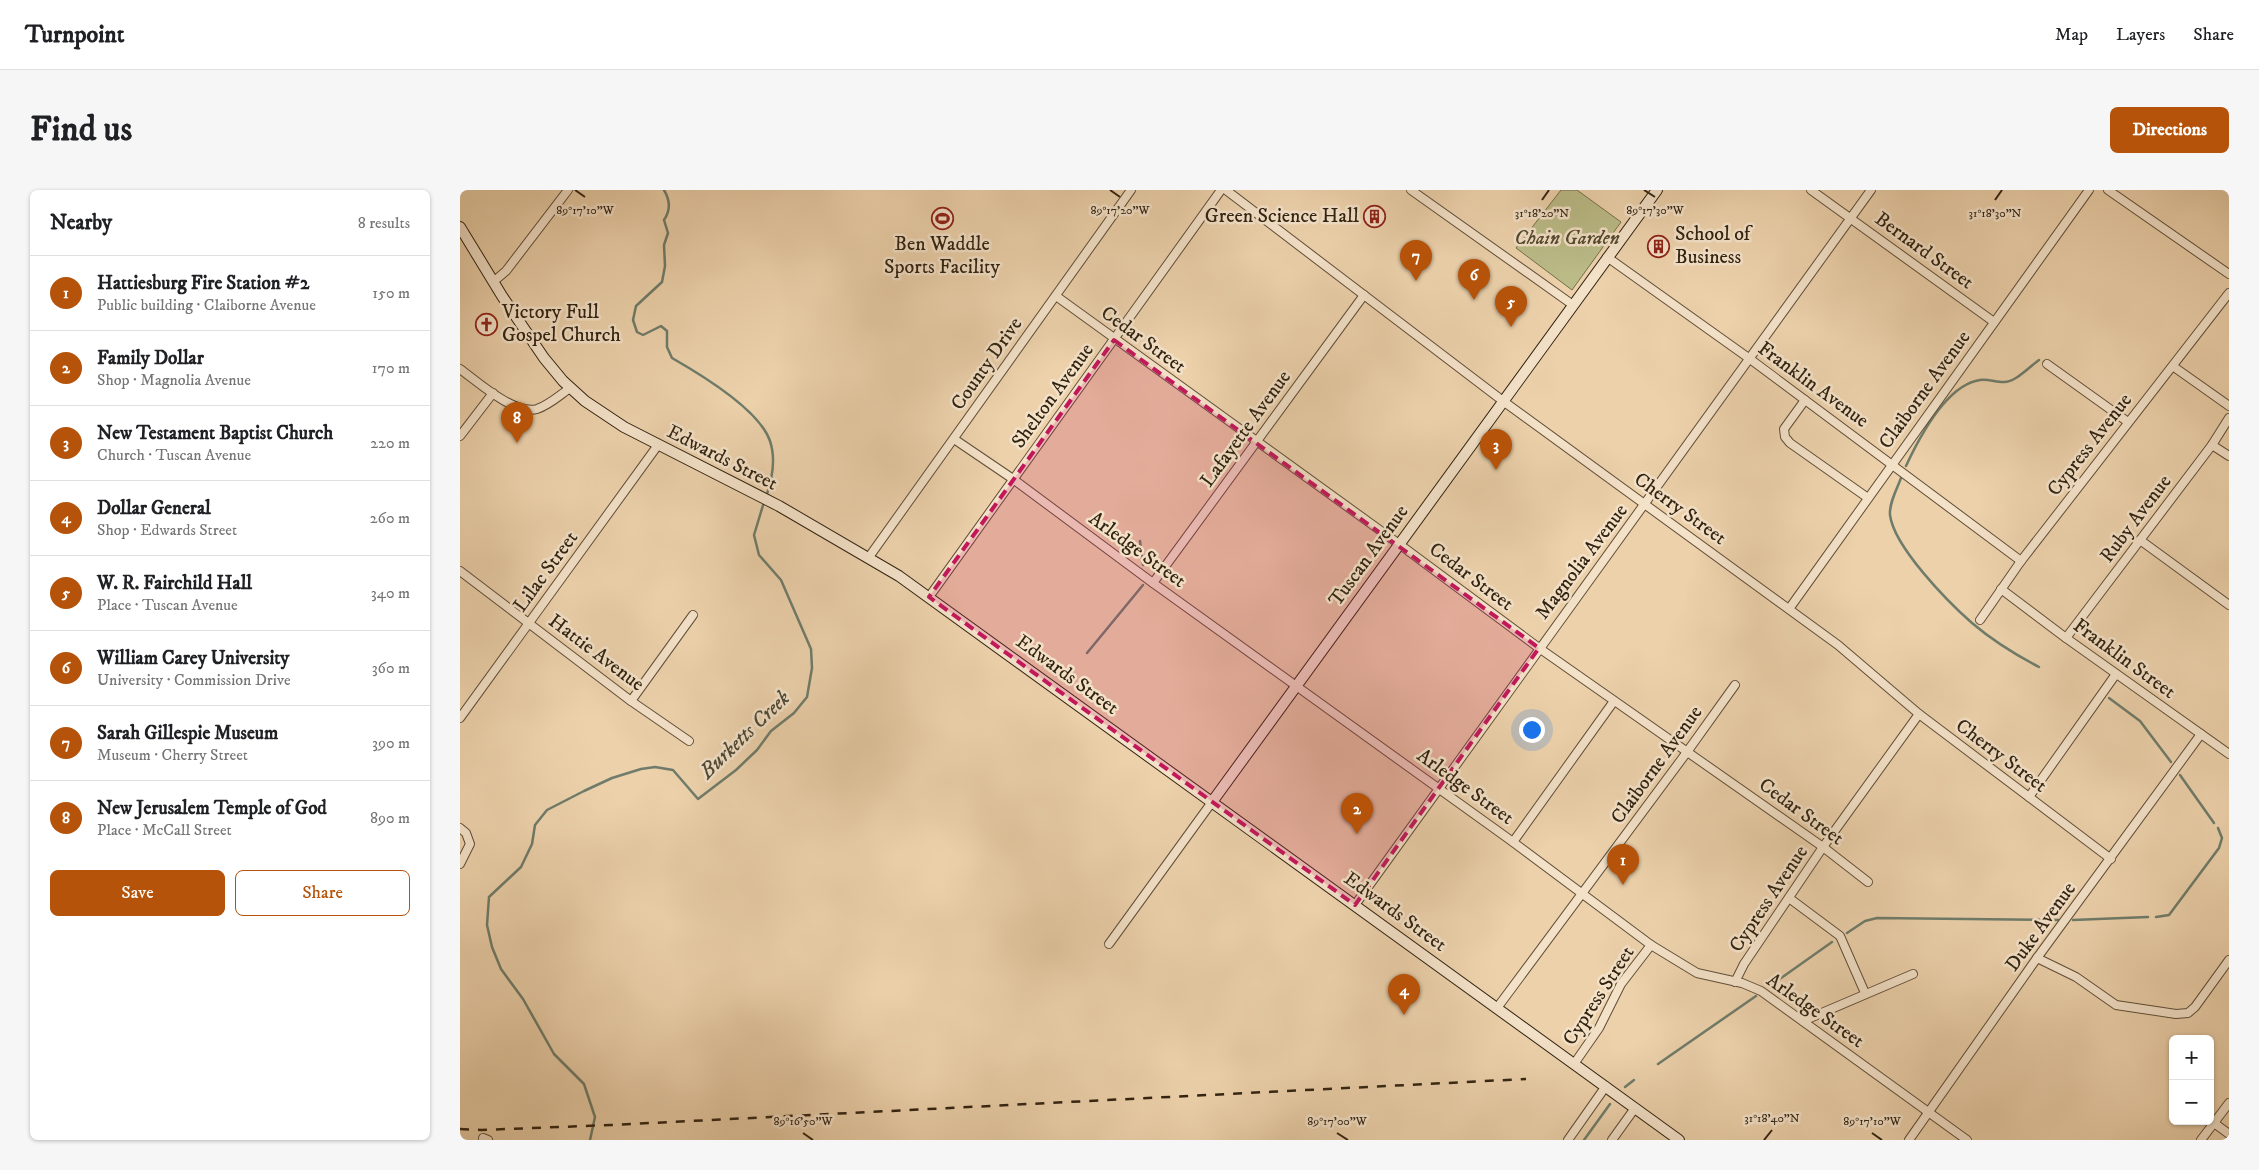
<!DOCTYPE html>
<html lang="en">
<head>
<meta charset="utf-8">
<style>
	:root { --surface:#fff; --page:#f6f6f6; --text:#202124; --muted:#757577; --line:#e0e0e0; --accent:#b45309 }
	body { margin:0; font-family:"IM FELL DW Pica",serif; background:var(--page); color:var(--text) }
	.controls { position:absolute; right:15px; bottom:15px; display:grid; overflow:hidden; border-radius:8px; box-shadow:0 1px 4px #0004 }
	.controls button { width:45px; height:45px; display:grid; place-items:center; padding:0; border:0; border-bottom:1px solid var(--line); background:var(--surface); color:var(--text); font:25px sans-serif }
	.you { position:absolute; left:1071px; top:539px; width:18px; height:18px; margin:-12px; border:4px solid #fff; border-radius:50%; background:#1a73e8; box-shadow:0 0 0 8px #1a73e833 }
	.badge { display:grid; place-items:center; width:32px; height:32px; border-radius:50%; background:var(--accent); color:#fff; font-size:16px; font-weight:700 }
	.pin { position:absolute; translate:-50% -41px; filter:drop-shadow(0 1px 2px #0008) }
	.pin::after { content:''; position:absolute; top:26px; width:18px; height:15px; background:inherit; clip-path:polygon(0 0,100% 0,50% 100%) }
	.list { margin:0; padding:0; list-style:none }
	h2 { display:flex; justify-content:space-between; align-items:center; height:65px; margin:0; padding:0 20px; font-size:21px }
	h2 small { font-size:16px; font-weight:400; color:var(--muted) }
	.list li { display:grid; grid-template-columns:32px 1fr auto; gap:15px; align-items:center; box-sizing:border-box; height:75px; padding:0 20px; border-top:1px solid var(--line) }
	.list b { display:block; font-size:19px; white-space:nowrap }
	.list p { margin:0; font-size:16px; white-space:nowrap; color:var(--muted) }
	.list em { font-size:16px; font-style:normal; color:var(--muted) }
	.actions { display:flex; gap:10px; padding:15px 20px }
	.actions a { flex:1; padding:11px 0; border:1px solid var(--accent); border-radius:8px; text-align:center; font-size:18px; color:var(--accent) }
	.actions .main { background:var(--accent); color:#fff }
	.map { position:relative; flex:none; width:1769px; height:950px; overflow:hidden; border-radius:8px }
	header { display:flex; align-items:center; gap:30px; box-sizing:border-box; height:70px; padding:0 25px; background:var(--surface); border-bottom:1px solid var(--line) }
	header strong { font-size:24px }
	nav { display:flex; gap:28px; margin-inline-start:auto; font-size:18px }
	.intro { display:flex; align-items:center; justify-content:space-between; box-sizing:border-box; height:120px; padding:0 30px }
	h1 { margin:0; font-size:35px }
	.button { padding:12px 22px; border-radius:8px; background:var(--accent); color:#fff; font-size:18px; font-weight:700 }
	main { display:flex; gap:30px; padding:0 30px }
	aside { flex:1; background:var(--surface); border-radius:8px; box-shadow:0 1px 4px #0004 }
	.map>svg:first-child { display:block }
	.green { fill:#babb87; stroke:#766f4c }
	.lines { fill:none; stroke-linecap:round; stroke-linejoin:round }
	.stream { stroke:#6f7c6b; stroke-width:2.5 }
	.minor-casing { stroke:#604e38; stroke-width:10 }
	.secondary-casing { stroke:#312311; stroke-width:12 }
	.minor { stroke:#f3e1c8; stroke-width:8 }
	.secondary { stroke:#f3e1c8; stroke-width:10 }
	.rail { stroke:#312311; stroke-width:2.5; stroke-dasharray:9 9; stroke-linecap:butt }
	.marked { fill:#c2185b; fill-opacity:0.2; stroke:#c2185b; stroke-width:4; stroke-dasharray:10 6; stroke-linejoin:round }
	.ticks { fill:none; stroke:#312311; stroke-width:2 }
	.labels { text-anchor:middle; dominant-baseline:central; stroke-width:5; stroke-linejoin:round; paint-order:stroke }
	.poi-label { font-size:20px; fill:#312311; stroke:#f3e1c8; text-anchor:start }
	.park-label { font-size:20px; font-style:italic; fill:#53492e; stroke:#f3e1c8 }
	.street-label { font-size:20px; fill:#312311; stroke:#f3e1c8 }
	.water-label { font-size:21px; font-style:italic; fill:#4b4836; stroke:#f3e1c8 }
	.ticks-label { font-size:12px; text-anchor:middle; fill:#312311; stroke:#f3e1c8; stroke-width:5; stroke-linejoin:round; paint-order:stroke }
</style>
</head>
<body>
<header>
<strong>Turnpoint</strong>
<nav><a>Map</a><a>Layers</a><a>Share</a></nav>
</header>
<div class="intro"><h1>Find us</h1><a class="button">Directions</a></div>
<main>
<aside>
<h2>Nearby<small>8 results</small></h2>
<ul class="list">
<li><span class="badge">1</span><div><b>Hattiesburg Fire Station #2</b><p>Public building · Claiborne Avenue</p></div><em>150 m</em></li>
<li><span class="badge">2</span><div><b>Family Dollar</b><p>Shop · Magnolia Avenue</p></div><em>170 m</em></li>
<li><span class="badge">3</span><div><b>New Testament Baptist Church</b><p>Church · Tuscan Avenue</p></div><em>220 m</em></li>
<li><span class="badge">4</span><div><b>Dollar General</b><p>Shop · Edwards Street</p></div><em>260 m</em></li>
<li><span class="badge">5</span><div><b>W. R. Fairchild Hall</b><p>Place · Tuscan Avenue</p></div><em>340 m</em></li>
<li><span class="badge">6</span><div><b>William Carey University</b><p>University · Commission Drive</p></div><em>360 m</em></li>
<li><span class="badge">7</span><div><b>Sarah Gillespie Museum</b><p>Museum · Cherry Street</p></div><em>390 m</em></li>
<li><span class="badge">8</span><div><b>New Jerusalem Temple of God</b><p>Place · McCall Street</p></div><em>890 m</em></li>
</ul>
<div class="actions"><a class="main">Save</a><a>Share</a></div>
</aside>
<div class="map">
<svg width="1769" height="950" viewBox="0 0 1769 950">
	<rect width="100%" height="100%" fill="#ecd1ab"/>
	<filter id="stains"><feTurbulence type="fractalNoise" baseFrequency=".004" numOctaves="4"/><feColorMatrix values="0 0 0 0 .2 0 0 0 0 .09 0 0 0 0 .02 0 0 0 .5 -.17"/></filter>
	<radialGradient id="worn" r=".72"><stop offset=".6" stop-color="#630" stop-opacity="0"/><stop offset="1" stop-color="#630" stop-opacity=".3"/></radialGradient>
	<polygon class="green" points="1101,0 1117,0 1161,32 1112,100 1056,58"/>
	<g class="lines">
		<g class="stream">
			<path d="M204 0C210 10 211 20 204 30L208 43 204 55 205 76 202 92 176 116 173 130 177 142 183 145 201 136 207 141V157L212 168C240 184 299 219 310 251 316 269 312 290 306 307"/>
			<path d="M1446 276C1459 248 1486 195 1520 190 1528 189 1536 192 1543 192 1555 193 1569 177 1579 170"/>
			<path d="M1441 288C1437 299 1429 313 1430 325 1434 357 1488 412 1512 433 1532 450 1556 465 1579 477"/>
			<polyline points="680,351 683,375"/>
			<polyline points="627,463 683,395"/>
			<polyline points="1649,508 1680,531 1711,572"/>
			<polyline points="1720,585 1754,633"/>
			<polyline points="1696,727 1709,725 1759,658 1762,648 1758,638"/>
			<polyline points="1613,730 1688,727"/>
			<polyline points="1387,743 1405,731 1417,728 1599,730"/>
			<polyline points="1310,796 1372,752"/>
			<polyline points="1198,874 1296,806"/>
			<polyline points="1165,897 1174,890"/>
			<polyline points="130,950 135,927 124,894 94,864 63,809 41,779 32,757 27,735 29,707 61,677 72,654 75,635 87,620 124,601 152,588 181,579 195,577 213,580 238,609 276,580 297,560 311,541 334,523 347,507 352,478 351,459 321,390 299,365 294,345 304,312"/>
			<polyline points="1124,950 1150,914"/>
		</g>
		<defs>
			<g id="minor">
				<polyline points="766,0 1043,211 1378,455 1459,524 1651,669"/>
				<polyline points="951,0 1113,115"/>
				<polyline points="1351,0 1534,132"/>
				<polyline points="1648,0 1769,84"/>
				<polyline points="1147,67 1290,169 1561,371"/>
				<polyline points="33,92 46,81 108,0"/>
				<polyline points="596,106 939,354 1079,458 1363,657 1408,692"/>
				<polyline points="1587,174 1668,232"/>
				<polyline points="1714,177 1769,216"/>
				<path d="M0 179C18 192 54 225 77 219 89 215 100 205 110 198"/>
				<polyline points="1345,210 1324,239 1325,247 1330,253 1408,308"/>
				<polyline points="0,246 33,203"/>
				<polyline points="494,249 553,289 693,393 1053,652 1191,755 1237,783 1282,793 1301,801 1507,950"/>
				<polyline points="1752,255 1769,266"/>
				<polyline points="1680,350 1769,415"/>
				<polyline points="409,367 671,0"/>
				<polyline points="0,381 171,511 229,551"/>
				<polyline points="693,393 904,105"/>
				<polyline points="1541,399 1606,448 1769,564"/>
				<polyline points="469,407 761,0"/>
				<polyline points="1329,419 1629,0"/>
				<polyline points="1520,430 1561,371 1769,103"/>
				<polyline points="1606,448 1752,255 1769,228"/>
				<polyline points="171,511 233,425"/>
				<polyline points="0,528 198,255"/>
				<polyline points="1569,607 1656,484"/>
				<polyline points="0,638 6,643 10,654 0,674"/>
				<polyline points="1053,652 1154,511"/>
				<polyline points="1329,708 1380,746 1405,803"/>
				<polyline points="895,715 1411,0"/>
				<polyline points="649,754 752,612"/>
				<polyline points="1577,768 1616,787 1656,815 1716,824 1728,823 1735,817 1769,770"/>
				<polyline points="1275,792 1284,774 1363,657 1459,524"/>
				<polyline points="1037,818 1227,562 1275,495"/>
				<polyline points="1343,831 1453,784"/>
				<polyline points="1114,874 1139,838 1161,794 1191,755"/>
				<polyline points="1754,933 1769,944"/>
				<polyline points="23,948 28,950"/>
				<polyline points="1108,950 1146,896"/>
				<polyline points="1152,950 1175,918"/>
				<polyline points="1449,950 1577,768 1741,544"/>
				<polyline points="1741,950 1769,913"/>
			</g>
			<g id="secondary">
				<polyline points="0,37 42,106 84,168 103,191 125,211 164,237 319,316 439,386 1219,950"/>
				<polyline points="752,612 1197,0"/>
			</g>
		</defs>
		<use href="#minor" class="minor-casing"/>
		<use href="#secondary" class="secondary-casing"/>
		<use href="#minor" class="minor"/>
		<use href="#secondary" class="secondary"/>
		<g class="rail">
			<polyline points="0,939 21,940 151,935 1066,889"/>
			<polyline points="0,949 3,950"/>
		</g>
	</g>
	<path class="marked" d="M654 150 1079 458 895 715 469 407Z"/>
	<path class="ticks" d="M115 0 125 7M650 0 660 7M1184 0 1195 7M1082 10 1089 0M1535 10 1542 0M343 943 353 950M877 943 888 950M1412 943 1422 950M1304 950 1312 940"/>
	<defs>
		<symbol id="building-ring" viewBox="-11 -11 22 22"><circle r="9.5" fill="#f3e1c8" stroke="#8f2418" stroke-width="1.5"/><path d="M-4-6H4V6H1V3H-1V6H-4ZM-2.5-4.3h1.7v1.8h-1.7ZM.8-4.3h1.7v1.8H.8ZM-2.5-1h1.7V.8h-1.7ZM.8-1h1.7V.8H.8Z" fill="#8f2418"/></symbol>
		<symbol id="stadium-ring" viewBox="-11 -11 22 22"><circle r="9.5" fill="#f3e1c8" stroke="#8f2418" stroke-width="1.5"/><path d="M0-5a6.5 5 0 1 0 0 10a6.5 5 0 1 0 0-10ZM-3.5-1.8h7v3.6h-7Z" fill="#8f2418"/></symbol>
		<symbol id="church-ring" viewBox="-11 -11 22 22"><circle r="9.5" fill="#f3e1c8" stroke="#8f2418" stroke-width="1.5"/><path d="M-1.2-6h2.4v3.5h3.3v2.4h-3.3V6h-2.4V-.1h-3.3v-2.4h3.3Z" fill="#8f2418"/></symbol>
	</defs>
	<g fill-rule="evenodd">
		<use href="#building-ring" x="902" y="14" width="25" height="25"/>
		<use href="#stadium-ring" x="470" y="16" width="25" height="25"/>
		<use href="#building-ring" x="1186" y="44" width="25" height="25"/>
		<use href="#church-ring" x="14" y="122" width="25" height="25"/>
	</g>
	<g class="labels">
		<g class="poi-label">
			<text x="899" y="26" text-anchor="end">Green Science Hall</text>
			<text x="1215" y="44">School of<tspan x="1215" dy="23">Business</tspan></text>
			<text x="482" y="54" text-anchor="middle">Ben Waddle<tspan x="482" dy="23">Sports Facility</tspan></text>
			<text x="42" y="122">Victory Full<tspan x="42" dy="23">Gospel Church</tspan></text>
		</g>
		<g class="park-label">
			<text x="1107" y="48">Chain Garden</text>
		</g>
		<g class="street-label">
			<text transform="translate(1464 61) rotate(36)">Bernard Street</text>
			<text transform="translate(683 150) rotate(36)">Cedar Street</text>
			<text transform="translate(527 174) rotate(-55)">County Drive</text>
			<text transform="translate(1353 195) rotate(36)">Franklin Avenue</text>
			<text transform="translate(1465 200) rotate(-54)">Claiborne Avenue</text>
			<text transform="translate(593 206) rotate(-54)">Shelton Avenue</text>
			<text transform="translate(786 239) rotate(-54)">Lafayette Avenue</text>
			<text transform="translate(1630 255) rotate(-52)">Cypress Avenue</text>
			<text transform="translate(262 268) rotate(27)">Edwards Street</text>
			<text transform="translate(1220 319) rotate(36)">Cherry Street</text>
			<text transform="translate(1676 329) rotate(-53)">Ruby Avenue</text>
			<text transform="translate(677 360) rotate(36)">Arledge Street</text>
			<text transform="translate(909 366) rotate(-54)">Tuscan Avenue</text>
			<text transform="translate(1122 372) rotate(-53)">Magnolia Avenue</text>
			<text transform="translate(86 382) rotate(-54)">Lilac Street</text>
			<text transform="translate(1011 387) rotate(37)">Cedar Street</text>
			<text transform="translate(136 463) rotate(37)">Hattie Avenue</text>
			<text transform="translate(1664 469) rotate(36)">Franklin Street</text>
			<text transform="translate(607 485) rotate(36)">Edwards Street</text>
			<text transform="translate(1541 566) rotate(37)">Cherry Street</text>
			<text transform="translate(1197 575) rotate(-54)">Claiborne Avenue</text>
			<text transform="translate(1005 597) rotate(36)">Arledge Street</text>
			<text transform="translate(1341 622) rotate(36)">Cedar Street</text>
			<text transform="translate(1309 709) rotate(-56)">Cypress Avenue</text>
			<text transform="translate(935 722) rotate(36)">Edwards Street</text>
			<text transform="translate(1581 737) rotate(-54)">Duke Avenue</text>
			<text transform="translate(1139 806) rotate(-57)">Cypress Street</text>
			<text transform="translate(1355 821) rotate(35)">Arledge Street</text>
		</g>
		<g class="water-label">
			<text transform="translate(285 545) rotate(-44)">Burketts Creek</text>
		</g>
	</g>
	<g class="ticks-label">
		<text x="660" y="24">89°17'20"W</text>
		<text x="1195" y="24">89°17'30"W</text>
		<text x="125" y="24">89°17'10"W</text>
		<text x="1535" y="27">31°18'30"N</text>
		<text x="1082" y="27">31°18'20"N</text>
		<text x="1312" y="932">31°18'40"N</text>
		<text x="343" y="935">89°16'50"W</text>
		<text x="877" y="935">89°17'00"W</text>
		<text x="1412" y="935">89°17'10"W</text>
	</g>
	<rect width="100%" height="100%" filter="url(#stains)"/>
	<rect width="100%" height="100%" fill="url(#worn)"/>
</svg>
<div class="controls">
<button>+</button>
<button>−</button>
</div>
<div class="you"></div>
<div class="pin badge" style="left:1163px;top:695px">1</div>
<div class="pin badge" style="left:897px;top:644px">2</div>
<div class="pin badge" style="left:1036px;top:280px">3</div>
<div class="pin badge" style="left:944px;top:825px">4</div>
<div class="pin badge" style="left:1051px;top:137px">5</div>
<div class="pin badge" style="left:1014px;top:110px">6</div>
<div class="pin badge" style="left:956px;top:91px">7</div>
<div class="pin badge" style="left:57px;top:253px">8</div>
</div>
</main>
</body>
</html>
